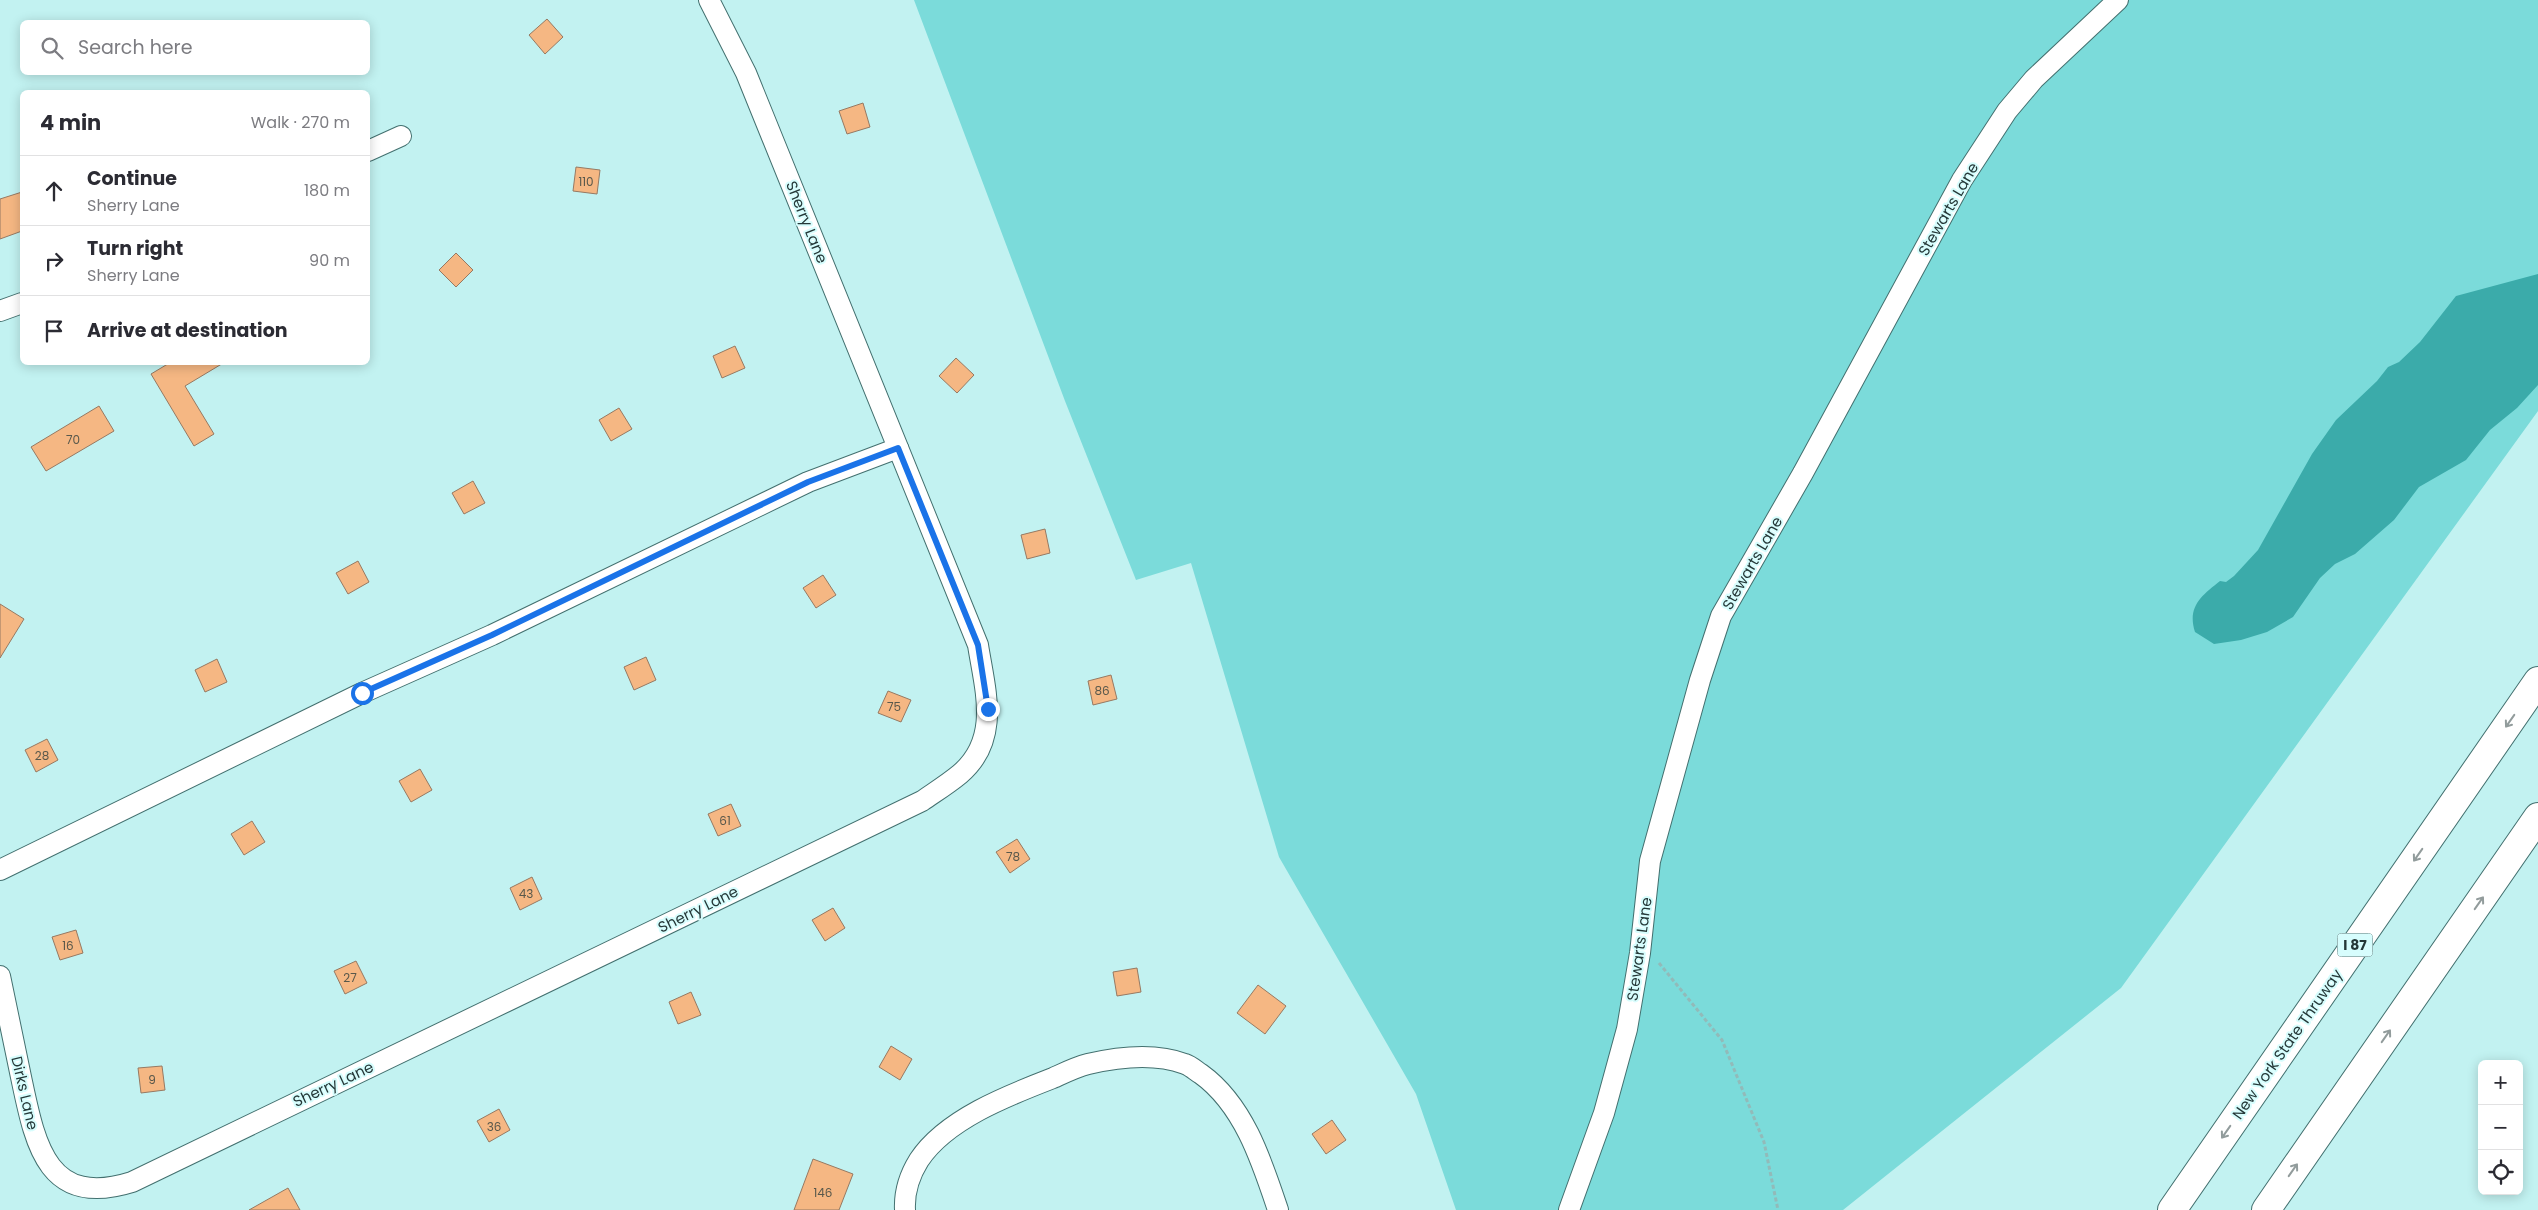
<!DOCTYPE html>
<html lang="en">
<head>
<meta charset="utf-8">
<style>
	:root { --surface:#fff; --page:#f7f7f7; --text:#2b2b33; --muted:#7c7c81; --line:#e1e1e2 }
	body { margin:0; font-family:Poppins,sans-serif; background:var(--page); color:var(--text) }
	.controls { position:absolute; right:15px; bottom:15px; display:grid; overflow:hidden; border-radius:8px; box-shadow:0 2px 12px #0003 }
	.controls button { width:45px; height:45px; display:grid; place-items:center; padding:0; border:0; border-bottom:1px solid var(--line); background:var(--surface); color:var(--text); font:25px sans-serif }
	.stop { position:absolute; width:15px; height:15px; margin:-11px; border:4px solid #1a73e8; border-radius:50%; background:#fff }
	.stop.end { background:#1a73e8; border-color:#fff; box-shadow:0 1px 5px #0008 }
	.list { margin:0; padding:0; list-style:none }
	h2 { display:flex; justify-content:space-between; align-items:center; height:65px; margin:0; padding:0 20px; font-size:21px }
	h2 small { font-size:16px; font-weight:400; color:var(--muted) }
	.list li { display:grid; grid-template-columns:32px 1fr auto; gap:15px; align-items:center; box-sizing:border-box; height:70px; padding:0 20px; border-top:1px solid var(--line) }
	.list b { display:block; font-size:19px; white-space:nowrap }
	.list p { margin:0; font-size:16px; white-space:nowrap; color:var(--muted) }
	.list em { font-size:16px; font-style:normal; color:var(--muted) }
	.icon { flex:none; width:28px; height:28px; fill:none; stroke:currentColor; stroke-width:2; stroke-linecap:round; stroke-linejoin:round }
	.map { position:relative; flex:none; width:2538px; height:1210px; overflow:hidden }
	.search { position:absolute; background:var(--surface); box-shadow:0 2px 12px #0003; left:20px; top:20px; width:350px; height:55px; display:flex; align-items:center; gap:12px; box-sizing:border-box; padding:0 18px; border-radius:8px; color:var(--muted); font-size:19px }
	.panel { position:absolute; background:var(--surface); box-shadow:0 2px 12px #0003; left:20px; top:90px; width:350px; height:275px; border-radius:8px }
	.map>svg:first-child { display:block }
	.green { fill:#7bdbda }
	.water { fill:#3babaa }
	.building { fill:#f5b783; stroke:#967962 }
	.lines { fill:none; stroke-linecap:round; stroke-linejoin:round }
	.street-casing { stroke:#43706f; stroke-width:22 }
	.highway-casing { stroke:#43706f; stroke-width:30 }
	.path { stroke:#92bab9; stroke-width:3; stroke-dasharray:4 2.5; stroke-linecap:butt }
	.street { stroke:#fff; stroke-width:20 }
	.highway { stroke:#fff; stroke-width:28 }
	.oneway { stroke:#929c9c }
	.route { stroke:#1a73e8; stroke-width:6 }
	.labels { text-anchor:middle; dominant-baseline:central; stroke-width:4; stroke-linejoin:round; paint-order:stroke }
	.number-label { font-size:12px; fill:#59584b }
	.shield { fill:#d7fdfd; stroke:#5a7373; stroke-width:1 }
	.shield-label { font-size:14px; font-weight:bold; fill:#253838 }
	.street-label { font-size:15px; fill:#253838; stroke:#d7fdfd }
</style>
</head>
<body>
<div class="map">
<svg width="2538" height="1210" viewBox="0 0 2538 1210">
	<rect width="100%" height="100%" fill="#c2f2f1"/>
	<polygon class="green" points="914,0 2538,0 2538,411 2121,988 1843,1210 1456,1210 1416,1094 1279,857 1191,563 1136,580 1065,401"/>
	<path class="water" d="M2538 274V385L2517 408 2490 430 2466 460 2419 487 2394 520 2355 554 2335 564 2320 578 2293 617 2267 632 2241 640 2214 644 2195 632C2187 607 2201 596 2220 581L2226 582 2234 576 2258 550 2312 454 2336 420 2377 381 2388 367 2399 362 2420 342 2456 296Z"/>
	<g class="building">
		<polygon points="547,19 563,37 545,54 529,35"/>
		<polygon points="863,103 870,127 847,134 839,111"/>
		<polygon points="576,167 600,170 597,194 573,191"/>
		<polygon points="22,192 22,231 0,239 0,199"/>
		<polygon points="456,253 473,270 456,287 439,270"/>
		<polygon points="735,346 745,368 722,378 713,356"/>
		<polygon points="956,358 974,375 957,393 939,376"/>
		<polygon points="171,362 225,362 185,386 214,434 194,446 151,374"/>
		<polygon points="99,406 114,431 46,471 31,447"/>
		<polygon points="619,408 632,429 611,441 599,420"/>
		<polygon points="473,481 485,503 464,514 452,493"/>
		<polygon points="1045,529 1050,553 1027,559 1021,535"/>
		<polygon points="358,561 369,582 348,594 336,573"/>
		<polygon points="823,575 836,595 816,608 803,588"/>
		<polygon points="0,604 24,619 0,658"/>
		<polygon points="646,657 656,680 634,690 624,667"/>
		<polygon points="217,659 227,682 205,692 195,670"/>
		<polygon points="1111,675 1117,699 1093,705 1088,681"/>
		<polygon points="888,691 911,700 901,722 878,713"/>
		<polygon points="47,739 58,760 36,772 25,750"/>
		<polygon points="420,769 432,790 411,802 399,781"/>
		<polygon points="731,804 741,826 718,836 708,814"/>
		<polygon points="252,821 265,842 244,855 231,834"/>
		<polygon points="1017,839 1030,859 1010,873 996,852"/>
		<polygon points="532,877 542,899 520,910 510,888"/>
		<polygon points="833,908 845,928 825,941 812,920"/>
		<polygon points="76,930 83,953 60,960 52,937"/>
		<polygon points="356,961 367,983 345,994 334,971"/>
		<polygon points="1137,968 1141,992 1117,996 1113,972"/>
		<polygon points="1258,985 1286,1006 1265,1034 1237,1013"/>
		<polygon points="691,992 701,1015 678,1024 669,1002"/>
		<polygon points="891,1046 912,1059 900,1080 879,1067"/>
		<polygon points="162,1066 165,1090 141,1093 138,1068"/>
		<polygon points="499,1109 510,1130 489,1142 477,1121"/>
		<polygon points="1332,1120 1346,1140 1326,1154 1312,1134"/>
		<polygon points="813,1159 853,1174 839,1210 794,1210"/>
		<polygon points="288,1188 300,1210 249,1210"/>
	</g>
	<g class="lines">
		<defs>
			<g id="street">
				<polyline points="368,151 401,136"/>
				<polyline points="0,311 22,303"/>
				<polyline points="0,870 362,693 492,635 808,482 898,448"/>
				<path d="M0 976C7 1010 14 1044 21 1077 35 1143 46 1209 132 1182L922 801C935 792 948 784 960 774 1001 739 985 690 978 645L746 73 709 0"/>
				<path d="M905 1210C904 1191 909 1176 919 1160 946 1119 1009 1095 1053 1078 1064 1073 1076 1067 1088 1064 1118 1057 1156 1053 1185 1064 1191 1066 1196 1071 1201 1074 1244 1105 1262 1162 1278 1210"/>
				<polyline points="1569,1210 1604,1113 1627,1029 1640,953 1650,861 1700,680 1721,616 1803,473 1962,180 2007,111 2034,79 2118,0"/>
			</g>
			<g id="highway">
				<polyline points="2172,1210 2538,681"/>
				<polyline points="2266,1210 2538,817"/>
			</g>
		</defs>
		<use href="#street" class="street-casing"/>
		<use href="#highway" class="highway-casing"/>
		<polyline class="path" points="1659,963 1722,1040 1764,1142 1778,1210"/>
		<use href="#street" class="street"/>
		<use href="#highway" class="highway"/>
	</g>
	<defs><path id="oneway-shaft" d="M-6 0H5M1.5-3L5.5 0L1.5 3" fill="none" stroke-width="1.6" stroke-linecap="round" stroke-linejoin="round" transform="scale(1.25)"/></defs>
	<g class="oneway">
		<use href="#oneway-shaft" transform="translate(2510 721) rotate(125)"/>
		<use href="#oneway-shaft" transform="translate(2418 855) rotate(125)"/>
		<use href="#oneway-shaft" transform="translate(2479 903) rotate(-55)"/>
		<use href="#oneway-shaft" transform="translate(2386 1036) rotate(-55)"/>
		<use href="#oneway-shaft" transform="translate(2226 1132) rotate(125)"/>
		<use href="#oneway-shaft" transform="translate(2293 1170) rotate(-55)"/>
	</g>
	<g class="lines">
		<polyline class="route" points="362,693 492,635 808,482 898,448 978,645 988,709"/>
	</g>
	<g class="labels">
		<g class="number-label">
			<text x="586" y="181">110</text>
			<text x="73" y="439">70</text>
			<text x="1102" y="690">86</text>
			<text x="894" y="706">75</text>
			<text x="42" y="755">28</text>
			<text x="725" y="820">61</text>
			<text x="1013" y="856">78</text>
			<text x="526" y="893">43</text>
			<text x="68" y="945">16</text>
			<text x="350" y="977">27</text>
			<text x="152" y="1079">9</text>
			<text x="494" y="1126">36</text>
			<text x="823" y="1192">146</text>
		</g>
		<rect class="shield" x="2337.5" y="933.5" width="35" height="23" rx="4"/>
		<g class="shield-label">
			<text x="2355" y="945">I 87</text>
		</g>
		<g class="street-label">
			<text transform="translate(1948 209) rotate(-60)">Stewarts Lane</text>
			<text transform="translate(807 222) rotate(68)">Sherry Lane</text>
			<text transform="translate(1752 563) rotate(-60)">Stewarts Lane</text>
			<text transform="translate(698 909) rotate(-26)">Sherry Lane</text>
			<text transform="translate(1639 949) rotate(-82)">Stewarts Lane</text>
			<text transform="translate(2287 1044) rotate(-55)">New York State Thruway</text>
			<text transform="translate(333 1084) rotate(-25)">Sherry Lane</text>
			<text transform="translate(25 1093) rotate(77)">Dirks Lane</text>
		</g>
	</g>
</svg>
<div class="controls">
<button>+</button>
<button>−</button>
<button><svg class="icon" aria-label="locate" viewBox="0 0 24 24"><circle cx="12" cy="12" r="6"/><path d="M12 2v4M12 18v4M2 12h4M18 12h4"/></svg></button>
</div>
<div class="stop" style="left:362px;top:693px"></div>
<div class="stop end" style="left:988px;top:709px"></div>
<div class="search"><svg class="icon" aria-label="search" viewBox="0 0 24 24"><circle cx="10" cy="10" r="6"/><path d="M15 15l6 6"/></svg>Search here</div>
<section class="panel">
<h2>4 min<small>Walk · 270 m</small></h2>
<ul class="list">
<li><svg class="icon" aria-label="ahead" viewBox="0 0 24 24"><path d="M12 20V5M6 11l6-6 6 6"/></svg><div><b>Continue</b><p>Sherry Lane</p></div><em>180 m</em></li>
<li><svg class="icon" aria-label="right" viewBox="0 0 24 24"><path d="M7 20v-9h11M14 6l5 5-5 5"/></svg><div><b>Turn right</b><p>Sherry Lane</p></div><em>90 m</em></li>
<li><svg class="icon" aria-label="arrive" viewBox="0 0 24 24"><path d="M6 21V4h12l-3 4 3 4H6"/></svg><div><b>Arrive at destination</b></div></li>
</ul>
</section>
</div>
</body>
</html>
